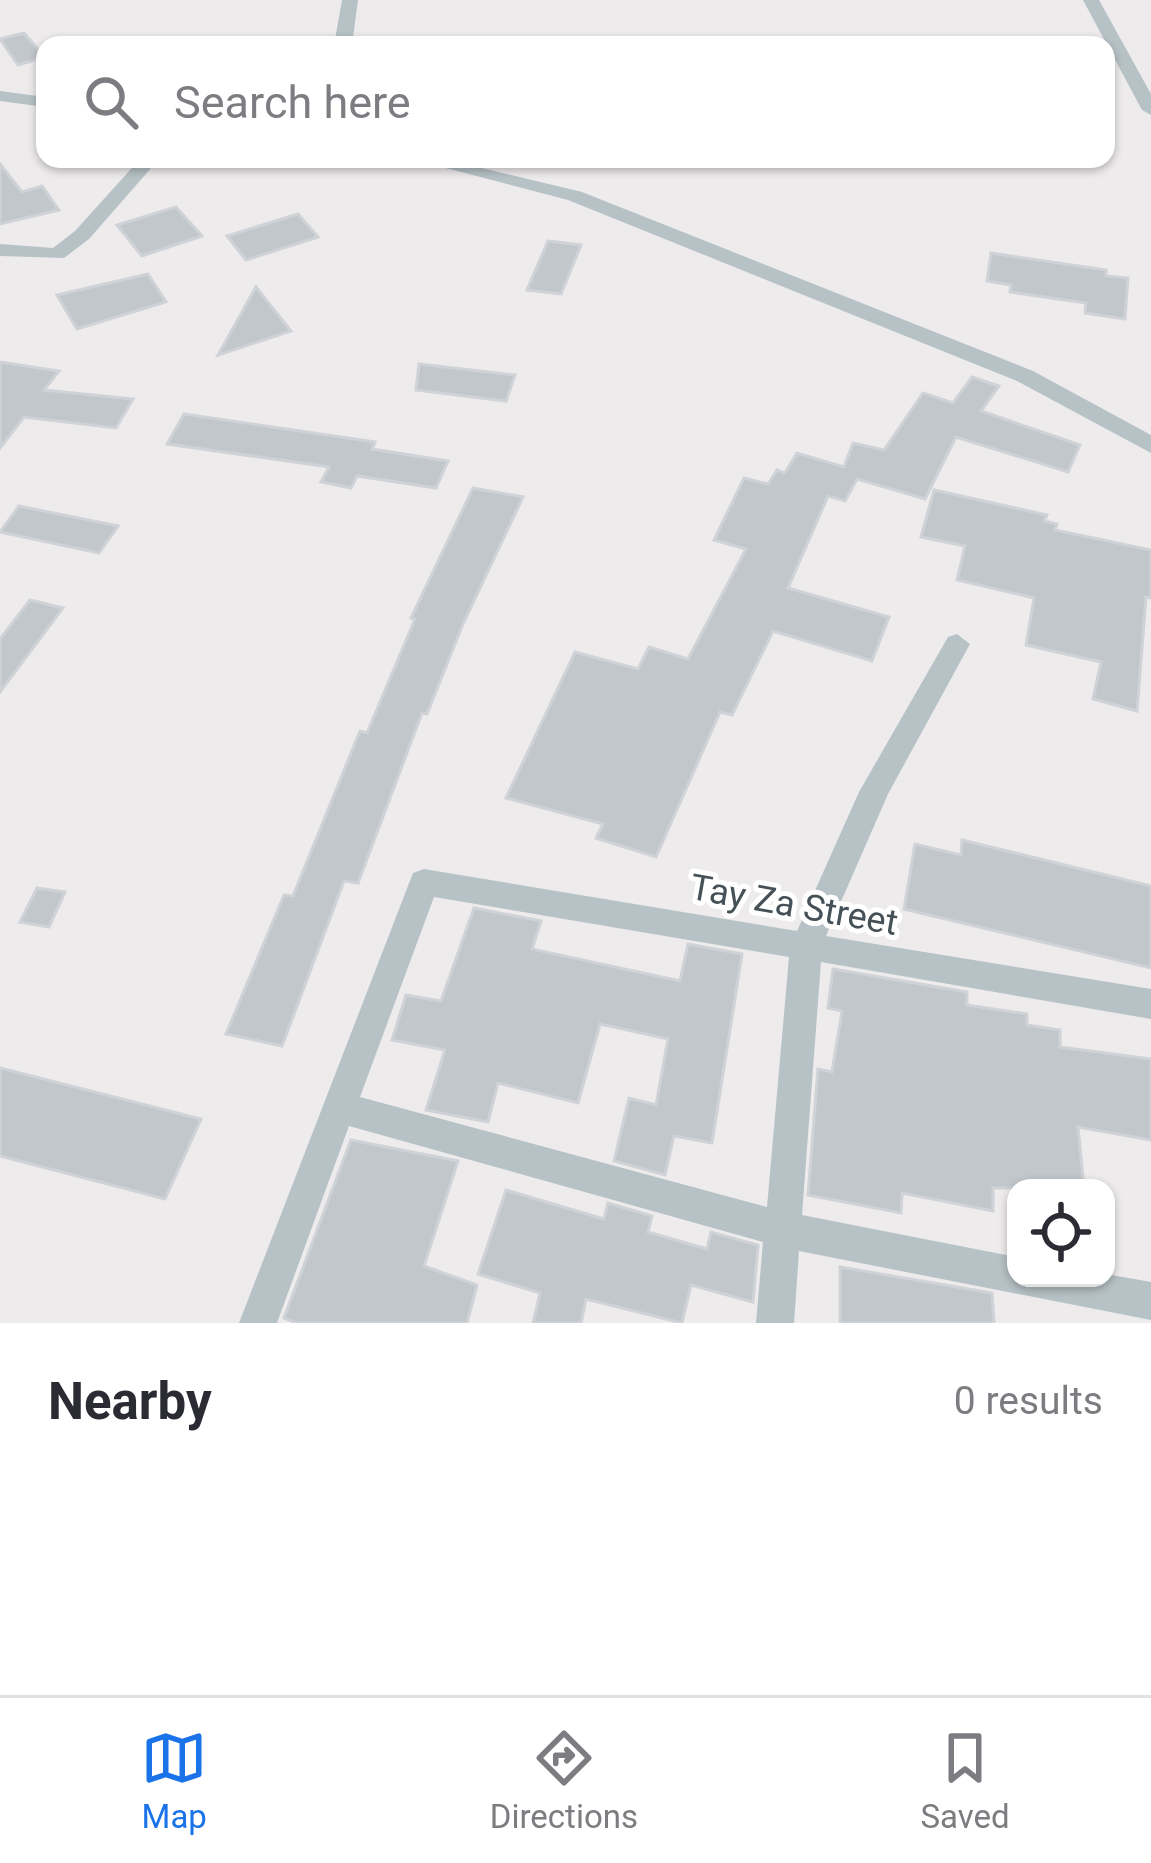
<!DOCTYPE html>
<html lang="en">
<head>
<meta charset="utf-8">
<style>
	:root { --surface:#fff; --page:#f7f7f7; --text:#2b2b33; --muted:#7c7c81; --line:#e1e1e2; --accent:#1a73e8 }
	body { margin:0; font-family:Roboto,sans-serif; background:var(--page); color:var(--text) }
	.controls { position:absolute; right:36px; bottom:36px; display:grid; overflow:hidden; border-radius:24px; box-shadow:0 3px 9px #0004 }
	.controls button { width:108px; height:108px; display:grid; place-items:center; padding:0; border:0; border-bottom:3px solid var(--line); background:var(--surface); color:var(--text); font:60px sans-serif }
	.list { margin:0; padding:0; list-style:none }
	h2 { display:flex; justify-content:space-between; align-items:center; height:156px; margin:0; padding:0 48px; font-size:51px }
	h2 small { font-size:39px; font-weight:400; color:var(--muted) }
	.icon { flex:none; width:66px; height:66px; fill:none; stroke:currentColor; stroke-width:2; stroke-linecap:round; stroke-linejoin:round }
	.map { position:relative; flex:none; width:1151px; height:1323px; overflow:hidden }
	.search { position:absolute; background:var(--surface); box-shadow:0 3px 9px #0004; left:36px; right:36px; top:36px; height:132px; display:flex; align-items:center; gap:30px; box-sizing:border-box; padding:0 42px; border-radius:24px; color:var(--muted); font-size:45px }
	.sheet { height:372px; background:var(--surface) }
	nav { display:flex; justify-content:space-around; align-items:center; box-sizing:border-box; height:168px; border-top:3px solid var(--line); background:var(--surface); font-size:33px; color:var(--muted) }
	nav a { display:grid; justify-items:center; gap:6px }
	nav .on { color:var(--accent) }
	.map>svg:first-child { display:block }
	.building { fill:#c2c7cb; stroke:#cfd3d7; stroke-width:3 }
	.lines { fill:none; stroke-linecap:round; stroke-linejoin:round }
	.minor { fill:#b7c2c7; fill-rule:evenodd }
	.labels { text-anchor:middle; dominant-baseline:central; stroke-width:10; stroke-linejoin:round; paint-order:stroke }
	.street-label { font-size:36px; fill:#455157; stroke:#fff }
</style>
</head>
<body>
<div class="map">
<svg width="1151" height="1323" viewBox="0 0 1151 1323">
	<rect width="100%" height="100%" fill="#eeebec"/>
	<g class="building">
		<polygon points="24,33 45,57 18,65 0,39"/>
		<polygon points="0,164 22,192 42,186 59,210 0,224"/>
		<polygon points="176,207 202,236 142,256 117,225"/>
		<polygon points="298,214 318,237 246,260 227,236"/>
		<polygon points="548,241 581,245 561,294 527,290"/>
		<polygon points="991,253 1106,270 1106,276 1128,278 1125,319 1085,313 1086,303 1010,292 1011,285 987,281"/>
		<polygon points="148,274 166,302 77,329 57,295"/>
		<polygon points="256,287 291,331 218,355"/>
		<polygon points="0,362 59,371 44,390 133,399 116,428 24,417 0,448"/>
		<polygon points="419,364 515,375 506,401 416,390"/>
		<polygon points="972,377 999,386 981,411 1080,445 1068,472 956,437 925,499 857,479 845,501 828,496 788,588 889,617 872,661 773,631 732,715 720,712 656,857 596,838 603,824 506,798 575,652 638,669 649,647 688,659 746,549 714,540 744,478 768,484 777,470 785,473 797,453 844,467 853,443 884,450 923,393 953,403"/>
		<polygon points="184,414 375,442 372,449 448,461 436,488 357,476 351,488 321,482 329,467 167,444"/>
		<polygon points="473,488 523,497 463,624 427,714 422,713 358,883 344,881 282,1046 226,1034 284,895 293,896 360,731 367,733 415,619 411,618"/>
		<polygon points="934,490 1047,515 1044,521 1057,524 1055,530 1151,550 1151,598 1146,597 1137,711 1093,699 1101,662 1026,645 1034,598 957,580 965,546 921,537"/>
		<polygon points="19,506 118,526 99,553 0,532"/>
		<polygon points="30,600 63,608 0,692 0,639"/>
		<polygon points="962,840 1151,886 1151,968 904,909 915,844 961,855"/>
		<polygon points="37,888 65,892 49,927 20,922"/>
		<polygon points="474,908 541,921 532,949 680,981 688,944 742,954 712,1143 674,1136 665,1175 614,1161 629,1098 656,1105 668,1039 600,1024 578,1103 498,1083 488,1122 426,1110 445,1050 392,1040 406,995 441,1001"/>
		<polygon points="833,969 967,992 967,1005 1027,1014 1027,1025 1060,1030 1060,1047 1151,1059 1151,1140 1078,1127 1084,1188 993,1188 993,1211 902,1193 901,1213 808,1195 818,1069 832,1072 842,1011 828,1008"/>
		<polygon points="0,1068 201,1119 165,1199 0,1156"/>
		<polygon points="351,1140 458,1161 424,1266 477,1285 467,1323 296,1323 284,1318"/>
		<polygon points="506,1190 604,1219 608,1203 652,1216 648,1232 707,1249 711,1232 758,1245 753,1302 691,1285 682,1323 586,1299 581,1323 533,1323 540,1293 478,1274"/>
		<polygon points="840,1267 992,1293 994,1323 840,1323"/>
	</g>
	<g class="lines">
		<g class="minor">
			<polygon points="342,0 358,0 352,45 334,45"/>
			<polygon points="1083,0 1099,0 1151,94 1151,115 1142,110"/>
			<polygon points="0,91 45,97 45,107 0,101"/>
			<polygon points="140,159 159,159 89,239 64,258 0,256 0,244 53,248 75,231"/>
			<polygon points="411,159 444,159 582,192 1033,371 1151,435 1151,453 1017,381 568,200"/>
			<path d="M957 634 970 644 888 794 826 936 1151 989V1019L821 962 802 1215 1016 1257V1278H1106V1274L1151 1282V1320L799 1251 794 1323H756L763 1242 349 1126 277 1323H239L413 873 424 869 797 931 859 792 948 637ZM434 897 789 957 767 1207 360 1097Z"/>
		</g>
	</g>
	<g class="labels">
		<g class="street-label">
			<text transform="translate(794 905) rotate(10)">Tay Za Street</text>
		</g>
	</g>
</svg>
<div class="controls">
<button><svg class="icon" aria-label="locate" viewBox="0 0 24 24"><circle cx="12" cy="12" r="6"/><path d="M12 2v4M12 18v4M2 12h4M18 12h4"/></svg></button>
</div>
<div class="search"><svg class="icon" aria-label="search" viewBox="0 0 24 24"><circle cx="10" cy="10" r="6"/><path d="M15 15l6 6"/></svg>Search here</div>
</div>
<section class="sheet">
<h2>Nearby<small>0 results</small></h2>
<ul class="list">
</ul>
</section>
<nav>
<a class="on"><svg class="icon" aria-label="map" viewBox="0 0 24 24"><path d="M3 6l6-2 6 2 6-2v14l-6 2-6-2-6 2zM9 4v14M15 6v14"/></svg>Map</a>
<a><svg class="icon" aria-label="directions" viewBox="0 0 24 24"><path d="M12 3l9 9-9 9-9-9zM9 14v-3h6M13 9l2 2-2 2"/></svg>Directions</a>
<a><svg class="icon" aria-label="saved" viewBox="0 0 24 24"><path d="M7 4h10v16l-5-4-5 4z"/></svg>Saved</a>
</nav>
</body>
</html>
